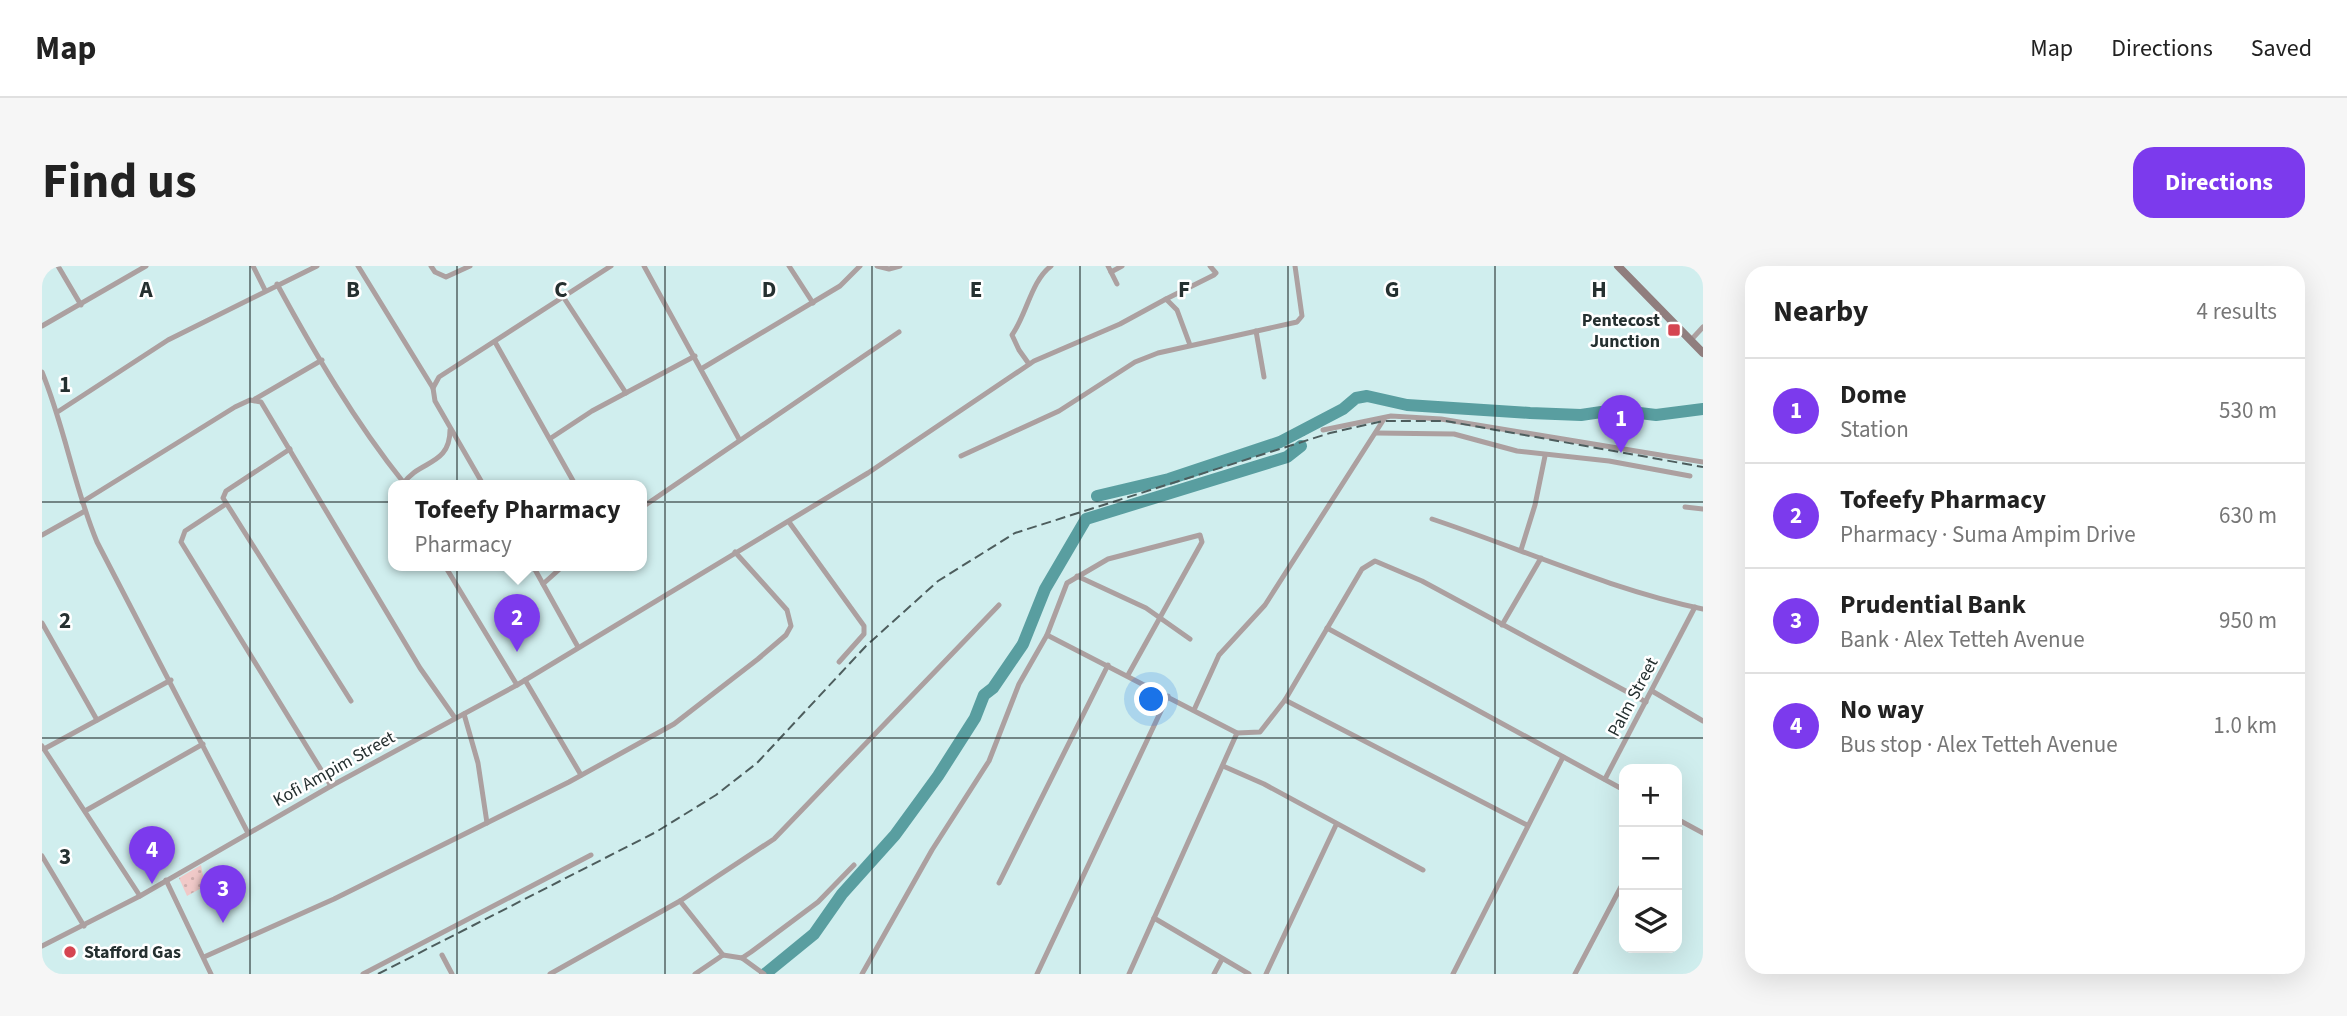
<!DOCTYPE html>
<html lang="en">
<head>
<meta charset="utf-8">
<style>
	:root { --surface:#fff; --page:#f6f6f6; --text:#222; --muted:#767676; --line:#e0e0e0; --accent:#7c3aed }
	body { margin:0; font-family:"Source Sans 3",sans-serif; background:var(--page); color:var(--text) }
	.controls { position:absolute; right:21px; bottom:21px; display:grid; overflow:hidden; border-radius:14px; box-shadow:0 7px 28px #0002 }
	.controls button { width:63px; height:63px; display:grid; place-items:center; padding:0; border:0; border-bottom:2px solid var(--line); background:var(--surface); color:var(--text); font:35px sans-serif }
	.you { position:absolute; left:1110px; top:434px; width:24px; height:24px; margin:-18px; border:5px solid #fff; border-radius:50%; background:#1a73e8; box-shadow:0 0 0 10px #1a73e833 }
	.badge { display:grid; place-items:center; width:46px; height:46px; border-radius:50%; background:var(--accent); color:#fff; font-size:23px; font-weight:700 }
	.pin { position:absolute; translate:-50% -58px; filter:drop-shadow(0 2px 4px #0008) }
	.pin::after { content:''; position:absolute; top:37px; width:24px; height:21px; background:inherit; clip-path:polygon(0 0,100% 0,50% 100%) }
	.popup { position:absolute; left:346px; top:214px; width:259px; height:91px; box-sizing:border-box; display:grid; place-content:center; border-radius:14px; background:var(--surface); filter:drop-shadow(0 2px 5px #0005); font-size:23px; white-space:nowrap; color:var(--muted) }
	.popup b { font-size:26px; color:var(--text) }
	.popup::after { content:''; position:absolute; left:50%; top:100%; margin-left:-14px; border:14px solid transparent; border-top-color:var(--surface) }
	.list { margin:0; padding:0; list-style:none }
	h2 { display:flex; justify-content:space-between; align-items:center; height:91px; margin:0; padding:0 28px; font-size:30px }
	h2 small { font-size:23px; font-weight:400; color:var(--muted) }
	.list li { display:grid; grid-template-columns:46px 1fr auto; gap:21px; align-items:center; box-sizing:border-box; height:105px; padding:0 28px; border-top:2px solid var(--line) }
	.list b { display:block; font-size:26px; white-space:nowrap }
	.list p { margin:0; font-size:23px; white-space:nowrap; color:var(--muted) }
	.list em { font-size:23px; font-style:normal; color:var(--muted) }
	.icon { flex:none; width:38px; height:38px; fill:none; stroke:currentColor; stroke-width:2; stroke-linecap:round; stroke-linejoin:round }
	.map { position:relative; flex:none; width:1661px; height:708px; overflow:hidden; border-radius:21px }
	header { display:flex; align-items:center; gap:42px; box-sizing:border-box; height:98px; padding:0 35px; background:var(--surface); border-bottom:2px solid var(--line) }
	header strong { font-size:33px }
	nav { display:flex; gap:38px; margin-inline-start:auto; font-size:24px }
	.intro { display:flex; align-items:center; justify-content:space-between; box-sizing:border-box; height:168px; padding:0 42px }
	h1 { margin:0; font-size:49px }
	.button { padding:18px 32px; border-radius:21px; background:var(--accent); color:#fff; font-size:24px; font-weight:700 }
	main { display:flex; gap:42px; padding:0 42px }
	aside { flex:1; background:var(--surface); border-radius:21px; box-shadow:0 7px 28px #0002 }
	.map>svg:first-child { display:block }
	.grass { fill:url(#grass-dots) }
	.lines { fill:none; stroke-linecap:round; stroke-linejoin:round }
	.stream { stroke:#599ea0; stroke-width:2 }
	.river { stroke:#599ea0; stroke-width:12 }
	.minor { stroke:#aca0a0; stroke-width:5 }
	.secondary { stroke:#907e7e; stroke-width:8 }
	.rail { stroke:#4d5d5d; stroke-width:2; stroke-dasharray:10 5; stroke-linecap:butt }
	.grid { fill:none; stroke:#253030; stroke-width:2; stroke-opacity:0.55 }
	.poi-dot { fill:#d54551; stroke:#fff; stroke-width:2.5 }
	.labels { text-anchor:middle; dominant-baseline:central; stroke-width:5; stroke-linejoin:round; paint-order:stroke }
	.poi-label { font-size:18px; font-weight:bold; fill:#253030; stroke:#fff; text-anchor:end }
	.street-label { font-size:18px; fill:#253030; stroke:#fff }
	.grid-label { font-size:23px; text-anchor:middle; font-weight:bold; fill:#253030; stroke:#fff; stroke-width:5; stroke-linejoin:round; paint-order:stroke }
</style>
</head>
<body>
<header>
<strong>Map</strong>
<nav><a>Map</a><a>Directions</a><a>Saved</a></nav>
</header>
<div class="intro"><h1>Find us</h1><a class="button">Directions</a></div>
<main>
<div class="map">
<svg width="1661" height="708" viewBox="0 0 1661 708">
	<defs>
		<pattern id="grass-dots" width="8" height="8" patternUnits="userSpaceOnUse" patternTransform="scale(1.75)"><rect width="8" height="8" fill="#f0c9c8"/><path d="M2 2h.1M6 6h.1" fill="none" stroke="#ceadac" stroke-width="1.8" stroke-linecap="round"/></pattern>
	</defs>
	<rect width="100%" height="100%" fill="#d0eeee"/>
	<polygon class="grass" points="159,599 163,620 145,630 137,612"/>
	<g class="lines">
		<polyline class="stream" points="1257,165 1262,169"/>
		<g class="river">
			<polyline points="1055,230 1127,213 1238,176 1301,143 1314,132 1325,130 1365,139 1488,147 1539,149 1573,144 1614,149 1661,143"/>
			<polyline points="723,708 772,668 800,628 853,569 896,510 933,452 942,429 951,422 981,378 1003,323 1044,253 1245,191 1259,180"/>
		</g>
		<g class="minor">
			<polyline points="16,0 39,39"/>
			<polyline points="211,0 223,24"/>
			<polyline points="316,0 391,122 393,135 442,220"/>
			<polyline points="389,0 393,6 404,11 428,0"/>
			<polyline points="602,0 697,173"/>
			<polyline points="747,0 771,37"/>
			<polyline points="835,0 847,3 858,0"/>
			<polyline points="1066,0 1075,18"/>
			<polyline points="1069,6 1080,0"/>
			<path d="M235 18C272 86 313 156 362 217"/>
			<polyline points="520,29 584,127"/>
			<polyline points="1124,33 1172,9 1174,7 1168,0"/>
			<polyline points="0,60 104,0"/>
			<polyline points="1214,65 1222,111"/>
			<polyline points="1649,74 1661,61"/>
			<polyline points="453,76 534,220"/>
			<path d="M987 98 977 84 970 69C985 48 989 15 1009 0"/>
			<polyline points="659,103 798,20 818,0"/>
			<path d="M0 106C23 162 32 221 55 276L206 567"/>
			<polyline points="391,122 397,111 569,0"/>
			<polyline points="213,133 280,94"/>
			<polyline points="17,145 126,74 275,0"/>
			<polyline points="1281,164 1349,150 1399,153 1661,196"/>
			<polyline points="1334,167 1412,168 1475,185 1567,195 1648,210"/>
			<polyline points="509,172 550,145 653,90"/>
			<polyline points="248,183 184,225 181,232 309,435"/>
			<polyline points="919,190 1017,145 1093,96 1116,87 1255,56 1260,50 1253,0"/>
			<path d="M361 218C377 194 408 200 408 164"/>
			<polyline points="40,236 193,141 208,134 219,136 378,402 413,452"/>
			<polyline points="184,238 143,265 139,276 289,520"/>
			<polyline points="1643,241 1661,243"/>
			<polyline points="599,242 857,66"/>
			<path d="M1390 253C1480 283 1567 323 1661 343"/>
			<polyline points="747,256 822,360 822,368 797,396"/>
			<polyline points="0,269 43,245"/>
			<polyline points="1479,284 1493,239 1503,190"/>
			<polyline points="403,300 475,419"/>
			<polyline points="491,300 536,381"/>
			<polyline points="1035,310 1104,342 1148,373"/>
			<polyline points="501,318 521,300"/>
			<polyline points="0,357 55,454"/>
			<polyline points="1460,359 1499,292"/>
			<polyline points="1285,362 1582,524"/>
			<polyline points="1005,369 1195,467 1218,466 1243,434 1320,303 1333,295 1380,315 1604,436"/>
			<polyline points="483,414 539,509"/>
			<polyline points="1610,425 1661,455"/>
			<polyline points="1243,434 1485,559"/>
			<polyline points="1152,444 1177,389 1223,339 1342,153"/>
			<polyline points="422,448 436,497 445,557"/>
			<polyline points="0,480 98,630"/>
			<polyline points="2,483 129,414"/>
			<polyline points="1181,500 1222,518 1381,604"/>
			<polyline points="1563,513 1653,341"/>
			<polyline points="43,545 161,478"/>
			<polyline points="1635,553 1661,567"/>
			<polyline points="0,590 42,660"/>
			<polyline points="124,614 169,708"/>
			<polyline points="957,617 1066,399"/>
			<polyline points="638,635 681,689"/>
			<polyline points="1112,652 1207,708"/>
			<polyline points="0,680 98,630 289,520 475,419 826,207 992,95 1078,58 1124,33 1135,44 1148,79"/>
			<polyline points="400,689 410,708"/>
			<polyline points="162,691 292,633 527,516 632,458 716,393 744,369 749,360 745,344 693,286"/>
			<polyline points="700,692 722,708"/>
			<polyline points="321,708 549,589"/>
			<polyline points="508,708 638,635 732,573 957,339"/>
			<polyline points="653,708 681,689 700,692 709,686 776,636 812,599"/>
			<polyline points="820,708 890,584 947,495 977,418 1005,369 1025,317 1066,293 1158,269 1160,276 1086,409"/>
			<polyline points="995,708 1126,430"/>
			<polyline points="1087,708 1195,467"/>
			<polyline points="1172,708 1180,693"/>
			<polyline points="1224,708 1294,559"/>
			<polyline points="1411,708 1521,491"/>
			<polyline points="1533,708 1582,615"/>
		</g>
		<polyline class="secondary" points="1576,0 1661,87"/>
		<polyline class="rail" points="336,708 614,566 674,529 715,497 824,380 896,315 973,267 1288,167 1341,155 1404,155 1661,201"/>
	</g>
	<path class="grid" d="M208 0V708M415 0V708M623 0V708M830 0V708M1038 0V708M1246 0V708M1453 0V708M0 236H1661M0 472H1661"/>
	<g class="poi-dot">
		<rect x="1625" y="57" width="14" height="14" rx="3.5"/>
		<circle cx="28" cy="686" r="7"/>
	</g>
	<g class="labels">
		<g class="poi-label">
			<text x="1618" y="54">Pentecost<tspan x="1618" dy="21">Junction</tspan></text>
			<text x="42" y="686" text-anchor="start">Stafford Gas</text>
		</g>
		<g class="street-label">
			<text transform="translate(1591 431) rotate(-62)">Palm Street</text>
			<text transform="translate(292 503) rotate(-29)">Kofi Ampim Street</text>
		</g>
	</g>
	<g class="grid-label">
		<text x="104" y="31">A</text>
		<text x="311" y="31">B</text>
		<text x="519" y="31">C</text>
		<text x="727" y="31">D</text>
		<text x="934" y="31">E</text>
		<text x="1142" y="31">F</text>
		<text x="1350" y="31">G</text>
		<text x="1557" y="31">H</text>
		<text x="23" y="126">1</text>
		<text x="23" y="362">2</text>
		<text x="23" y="598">3</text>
	</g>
</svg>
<div class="controls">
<button>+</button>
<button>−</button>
<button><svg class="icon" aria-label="layers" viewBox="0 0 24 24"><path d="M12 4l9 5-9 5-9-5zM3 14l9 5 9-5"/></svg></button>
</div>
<div class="you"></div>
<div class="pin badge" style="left:1579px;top:187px">1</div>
<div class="pin badge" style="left:475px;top:386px">2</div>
<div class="popup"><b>Tofeefy Pharmacy</b>Pharmacy</div>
<div class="pin badge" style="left:181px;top:657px">3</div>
<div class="pin badge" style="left:110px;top:618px">4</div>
</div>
<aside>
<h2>Nearby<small>4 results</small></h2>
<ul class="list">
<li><span class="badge">1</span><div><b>Dome</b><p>Station</p></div><em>530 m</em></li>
<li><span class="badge">2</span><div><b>Tofeefy Pharmacy</b><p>Pharmacy · Suma Ampim Drive</p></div><em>630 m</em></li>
<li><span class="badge">3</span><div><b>Prudential Bank</b><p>Bank · Alex Tetteh Avenue</p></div><em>950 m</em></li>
<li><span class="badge">4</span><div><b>No way</b><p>Bus stop · Alex Tetteh Avenue</p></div><em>1.0 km</em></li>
</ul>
</aside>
</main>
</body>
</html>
